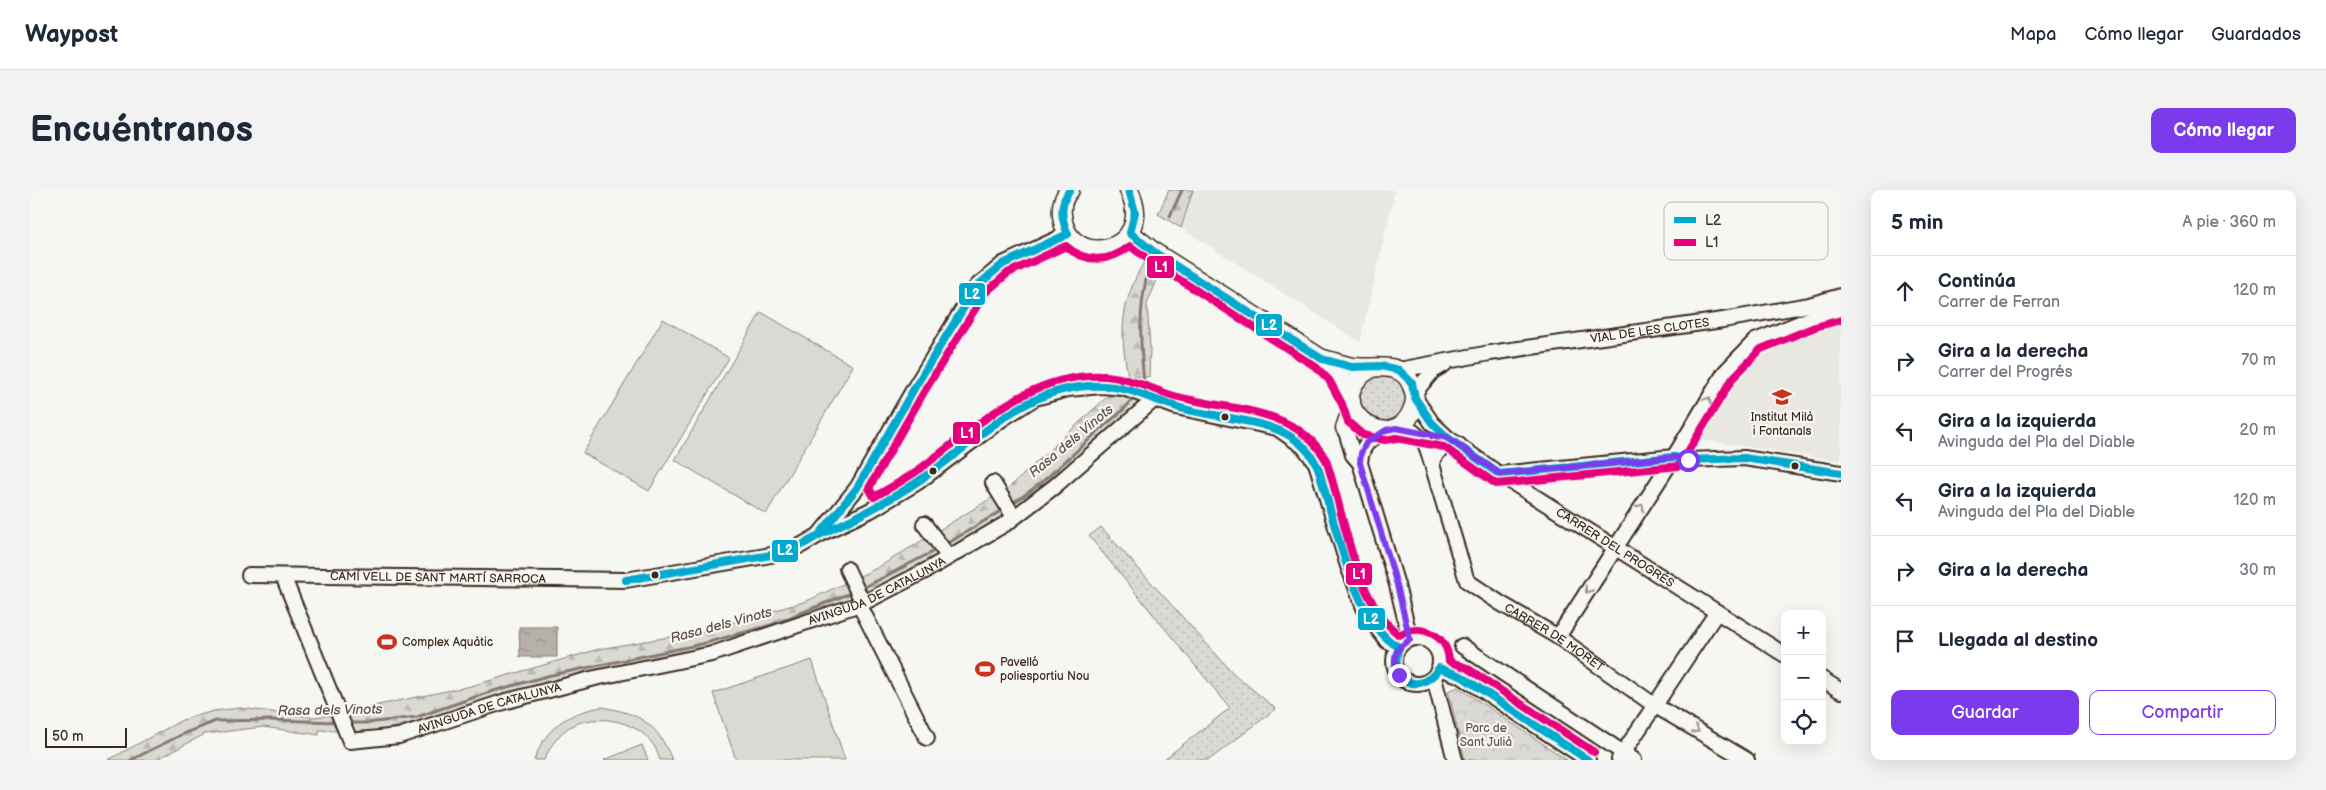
<!DOCTYPE html>
<html lang="es">
<head>
<meta charset="utf-8">
<style>
	:root { --surface:#fff; --page:#f2f2f3; --text:#1f2937; --muted:#747a83; --line:#e0e1e3; --accent:#7c3aed }
	body { margin:0; font-family:"Balsamiq Sans",sans-serif; background:var(--page); color:var(--text) }
	.controls { position:absolute; right:15px; bottom:15px; display:grid; overflow:hidden; border-radius:10px; box-shadow:0 5px 20px #0002 }
	.controls button { width:45px; height:45px; display:grid; place-items:center; padding:0; border:0; border-bottom:1px solid var(--line); background:var(--surface); color:var(--text); font:25px sans-serif }
	.scale { position:absolute; left:15px; bottom:12px; width:82px; box-sizing:border-box; padding-left:5px; border:2px solid #3b2a1e; border-top:0; font-size:14px; line-height:18px; white-space:nowrap; color:#3b2a1e; -webkit-text-stroke:4px #f6f6f2; paint-order:stroke }
	.stop { position:absolute; width:15px; height:15px; margin:-11px; border:4px solid #7c3aed; border-radius:50%; background:#fff }
	.stop.end { background:#7c3aed; border-color:#fff; box-shadow:0 1px 5px #0008 }
	.list { margin:0; padding:0; list-style:none }
	h2 { display:flex; justify-content:space-between; align-items:center; height:65px; margin:0; padding:0 20px; font-size:21px }
	h2 small { font-size:16px; font-weight:400; color:var(--muted) }
	.list li { display:grid; grid-template-columns:32px 1fr auto; gap:15px; align-items:center; box-sizing:border-box; height:70px; padding:0 20px; border-top:1px solid var(--line) }
	.list b { display:block; font-size:19px; white-space:nowrap }
	.list p { margin:0; font-size:16px; white-space:nowrap; color:var(--muted) }
	.list em { font-size:16px; font-style:normal; color:var(--muted) }
	.actions { display:flex; gap:10px; padding:15px 20px }
	.actions a { flex:1; padding:11px 0; border:1px solid var(--accent); border-radius:10px; text-align:center; font-size:18px; color:var(--accent) }
	.actions .main { background:var(--accent); color:#fff }
	.icon { flex:none; width:28px; height:28px; fill:none; stroke:currentColor; stroke-width:2; stroke-linecap:round; stroke-linejoin:round }
	.map { position:relative; flex:none; width:1811px; height:570px; overflow:hidden; border-radius:10px }
	header { display:flex; align-items:center; gap:30px; box-sizing:border-box; height:70px; padding:0 25px; background:var(--surface); border-bottom:1px solid var(--line) }
	header strong { font-size:24px }
	nav { display:flex; gap:28px; margin-inline-start:auto; font-size:18px }
	.intro { display:flex; align-items:center; justify-content:space-between; box-sizing:border-box; height:120px; padding:0 30px }
	h1 { margin:0; font-size:35px }
	.button { padding:12px 22px; border-radius:10px; background:var(--accent); color:#fff; font-size:18px; font-weight:700 }
	main { display:flex; gap:30px; padding:0 30px }
	aside { flex:1; background:var(--surface); border-radius:10px; box-shadow:0 5px 20px #0002 }
	.map>svg:first-child { display:block }
	.built { fill:#e8e7e2 }
	.grass { fill:url(#grass-dots); stroke:#8a8278 }
	.forest { fill:url(#forest-firs); stroke:#8a8278 }
	.park { fill:url(#park-crowns); stroke:#8a8278 }
	.pitch { fill:#dad9d3; stroke:#8a8278 }
	.water { fill:url(#water-ripples); stroke:#857a71 }
	.lines { fill:none; stroke-linecap:round; stroke-linejoin:round }
	.stream { stroke:#857a71; stroke-width:3 }
	.minor-casing { stroke:#3b2a1e; stroke-width:18 }
	.major-casing { stroke:#3b2a1e; stroke-width:21 }
	.minor { stroke:#f6f6f2; stroke-width:14 }
	.major { stroke:#f6f6f2; stroke-width:18 }
	.bus-1-casing { stroke:#f6f6f2; stroke-width:11 }
	.bus-2-casing { stroke:#f6f6f2; stroke-width:11 }
	.bus-1 { stroke:#00a9ce; stroke-width:8 }
	.bus-2 { stroke:#e5007d; stroke-width:8 }
	.oneway { stroke:#989088 }
	.route { stroke:#7c3aed; stroke-width:6 }
	.bus-dot { fill:#3b2a1e; stroke:#f6f6f2; stroke-width:2 }
	.labels { text-anchor:middle; dominant-baseline:central; stroke-width:4.5; stroke-linejoin:round; paint-order:stroke }
	.street-label { font-size:12px; fill:#3b2a1e; stroke:#f6f6f2 }
	.poi-label { font-size:12px; fill:#3b2a1e; stroke:#f6f6f2; text-anchor:start }
	.park-label { font-size:12px; fill:#63564b; stroke:#f6f6f2 }
	.water-label { font-size:14px; font-style:italic; fill:#605248; stroke:#f6f6f2 }
	.key { fill:#f6f6f2; stroke:#beb9b2; stroke-width:1 }
	.key-label { font-size:14px; fill:#3b2a1e }
	.line-badge { stroke:#f6f6f2; stroke-width:2 }
	.badge-label { font-size:14px; text-anchor:middle; font-weight:bold; fill:#fff }
</style>
</head>
<body>
<header>
<strong>Waypost</strong>
<nav><a>Mapa</a><a>Cómo llegar</a><a>Guardados</a></nav>
</header>
<div class="intro"><h1>Encuéntranos</h1><a class="button">Cómo llegar</a></div>
<main>
<div class="map">
<svg width="1811" height="570" viewBox="0 0 1811 570">
	<defs>
		<pattern id="grass-dots" width="8" height="8" patternUnits="userSpaceOnUse" patternTransform="scale(1.25)"><rect width="8" height="8" fill="#dad9d3"/><path d="M2 2h.1M6 6h.1" fill="none" stroke="#bcbab5" stroke-width="1.8" stroke-linecap="round"/></pattern>
		<pattern id="forest-firs" width="22" height="20" patternUnits="userSpaceOnUse" patternTransform="scale(1.25)"><rect width="22" height="20" fill="#dad9d3"/><path d="M5 1l3.5 6h-7zM16 11l3.5 6h-7z" fill="#bcbab5"/></pattern>
		<pattern id="park-crowns" width="20" height="18" patternUnits="userSpaceOnUse" patternTransform="scale(1.25)"><rect width="20" height="18" fill="#dad9d3"/><path d="M2 6a3 3 0 1 1 6 0M12 15a3 3 0 1 1 6 0" fill="none" stroke="#bcbab5"/></pattern>
		<pattern id="water-ripples" width="26" height="14" patternUnits="userSpaceOnUse" patternTransform="scale(1.25)"><rect width="26" height="14" fill="#b6b0a9"/><path d="M2 4q2-2 4 0t4 0M15 11q2-2 4 0t4 0" fill="none" stroke="#958f89"/></pattern>
	</defs>
	<rect width="100%" height="100%" fill="#f6f6f2"/>
	<filter id="ink" filterUnits="userSpaceOnUse"><feTurbulence type="fractalNoise" baseFrequency=".02" numOctaves="2"/><feDisplacementMap in="SourceGraphic" scale="10" xChannelSelector="R" yChannelSelector="G"/><feConvolveMatrix kernelMatrix="1 2 1 2 8 2 1 2 1" color-interpolation-filters="sRGB"/></filter>
	<g filter="url(#ink)">
		<g class="built">
			<polygon points="1163,0 1365,0 1330,152 1151,38"/>
			<polygon points="1811,128 1811,271 1665,249 1723,165 1744,151"/>
		</g>
		<g class="grass">
			<path d="M1344 184 1367 186 1380 208 1367 230 1350 234 1330 219C1328 201 1330 196 1344 184Z"/>
			<polygon points="1071,337 1204,484 1246,519 1179,570 1133,570 1200,518 1059,346"/>
		</g>
		<g class="forest">
			<polygon points="1139,0 1163,0 1151,38 1128,24"/>
			<path d="M1114 72 1132 78 1117 114 1120 157 1119 187 1098 186C1089 140 1091 113 1114 72Z"/>
			<polygon points="1080,204 1098,207 1109,213 992,314 895,374 811,414 715,449 469,509 343,543 289,540 289,545 233,537 175,544 126,570 78,570 152,530 184,521 210,518 283,527 315,524 348,515 441,496 569,459 674,441 777,411 847,378 981,296"/>
		</g>
		<polygon class="park" points="1428,497 1537,570 1435,570 1418,501"/>
		<g class="pitch">
			<polygon points="731,122 823,176 736,324 645,270"/>
			<polygon points="633,129 699,168 619,301 553,263"/>
			<polygon points="782,470 815,570 706,570 683,503"/>
			<path d="M572 517C611 524 627 533 642 570H630C628 565 627 560 624 556 607 528 558 521 534 541 525 549 519 559 514 570H504C517 536 537 523 572 517Z"/>
			<polygon points="612,555 618,570 574,570"/>
		</g>
		<polygon class="water" points="489,437 527,437 527,467 490,467"/>
		<g class="lines">
			<g class="stream">
				<polyline points="1140,26 1152,0"/>
				<path d="M1109 200 1114 193C1110 150 1108 123 1118 80"/>
				<path d="M981 314C1012 295 1038 269 1065 244 1078 231 1094 223 1104 207"/>
				<polyline points="915,355 974,319"/>
				<polyline points="831,399 908,359"/>
				<polyline points="316,533 337,533 387,527 460,502 517,486 672,454 741,435 823,402"/>
				<polyline points="101,570 153,544 186,531 242,530 307,532"/>
			</g>
			<defs>
				<g id="minor">
					<path id="s1" d="M1369 180 1460 163 1693 130 1779 115 1811 106"/>
					<polyline points="1385,202 1403,181 1415,174"/>
					<path id="s2" d="M1385 208 1402 233 1418 248 1469 284 1755 465"/>
					<polyline points="1315,238 1323,265 1330,273"/>
					<path d="M1356 240C1340 251 1332 252 1330 273L1367 395 1380 449"/>
					<path id="s3" d="M1382 241 1394 251 1398 261 1437 391 1470 413 1528 447 1624 515 1717 570"/>
					<path d="M1402 273C1407 259 1414 256 1429 255"/>
					<polyline points="1469,284 1644,267 1658,270 1714,268 1811,283"/>
					<polyline points="963,293 984,327"/>
					<polyline points="894,334 919,367"/>
					<polyline points="792,343 841,320 888,292 972,229 1005,208 1038,199 1072,196 1093,198 1146,217 1247,238 1273,256 1286,273 1318,376 1336,423 1357,451 1369,457"/>
					<polyline points="817,379 833,413"/>
					<path id="s4" d="M219 385 596 390 741 365 772 355 789 345 827 298 885 197 947 96 973 74 1038 44"/>
					<path id="s5" d="M253 386 320 551 369 546 473 512 565 488 682 464 833 413 897 380 977 333 1025 296 1125 209"/>
					<polyline points="829,414 897,548"/>
					<polyline points="1528,447 1644,267 1695,182 1725,151 1782,128 1811,120"/>
					<circle cx="1387" cy="471" r="23"/>
					<polyline points="1432,456 1604,570"/>
					<polyline points="1409,478 1431,486 1558,570"/>
					<polyline points="1404,488 1425,570"/>
					<polyline points="1792,489 1811,501"/>
					<polyline points="1589,569 1687,422"/>
				</g>
				<g id="major">
					<path d="M1040 0C1033 7 1031 16 1032 25 1037 83 1129 63 1099 0"/>
					<polyline points="1100,43 1124,62 1292,169 1307,184 1321,210"/>
					<path d="M1293 169C1302 171 1312 175 1322 177 1344 180 1372 169 1382 196 1385 203 1386 211 1383 218 1364 274 1281 211 1342 178"/>
					<polyline points="1315,238 1322,218"/>
				</g>
			</defs>
			<use href="#minor" class="minor-casing"/>
			<use href="#major" class="major-casing"/>
			<use href="#minor" class="minor"/>
			<use href="#major" class="major"/>
			<defs>
				<g id="bus-1">
					<polyline points="1099,0 1105,22 1100,43 1124,62 1292,169 1322,177 1351,176 1369,180 1382,193 1385,208 1402,233 1418,248 1469,284 1644,267 1658,270 1714,268 1811,283"/>
					<path d="M789 345C823 329 856 313 887 292 948 253 994 192 1074 196 1099 197 1120 209 1144 216 1158 221 1174 223 1189 226 1225 233 1265 236 1285 272 1290 279 1291 290 1294 298 1307 342 1327 436 1369 457 1357 490 1389 508 1409 478L1431 486 1558 570"/>
					<path d="M596 390 741 365 772 355 789 345 827 298 885 197 947 96 973 74 1038 44C1031 29 1029 14 1040 0"/>
				</g>
				<path id="bus-2" d="M1564 562 1437 478 1419 471C1418 445 1391 432 1369 445 1322 407 1315 324 1296 270 1273 228 1226 221 1182 214 1168 211 1154 209 1141 205 1120 198 1098 188 1076 186 997 181 942 242 884 283 871 292 858 299 844 307L839 298 894 202 955 103 978 83 1036 56C1056 74 1080 72 1100 56L1119 70 1286 177 1299 190 1312 214 1318 232 1333 245 1355 250 1366 248 1414 257 1466 294 1649 276 1703 188 1731 159 1785 137 1811 130"/>
			</defs>
			<use href="#bus-1" class="bus-1-casing"/>
			<use href="#bus-2" class="bus-2-casing"/>
			<use href="#bus-1" class="bus-1"/>
			<use href="#bus-2" class="bus-2"/>
		</g>
		<defs><path id="oneway-chevron" d="M-2-3.5L2.5 0L-2 3.5" fill="none" stroke-width="1.6" stroke-linecap="round" stroke-linejoin="round" transform="scale(1.25)"/></defs>
		<g class="oneway">
			<use href="#oneway-chevron" transform="translate(1678 210) rotate(-59)"/>
			<use href="#oneway-chevron" transform="translate(1611 317) rotate(-57)"/>
			<use href="#oneway-chevron" transform="translate(1558 400) rotate(122)"/>
			<use href="#oneway-chevron" transform="translate(1666 540) rotate(31)"/>
		</g>
	</g>
	<g class="lines" filter="url(#ink)">
		<path class="route" d="M1369 485C1361 470 1365 457 1380 450L1367 395 1330 273 1331 263 1336 253 1356 240 1366 238 1418 248 1470 284 1644 267 1658 270"/>
	</g>
	<defs>
		<symbol id="school-bare" viewBox="-9 -9 18 18"><path d="M0-5L7-2L0 1L-7-2ZM-4 1L0 2.5L4 1V4Q0 6-4 4Z" fill="#c8321e" stroke="#f6f6f2" stroke-width="2.5" paint-order="stroke"/></symbol>
		<symbol id="stadium-bare" viewBox="-9 -9 18 18"><path d="M0-5a6.5 5 0 1 0 0 10a6.5 5 0 1 0 0-10ZM-3.5-1.8h7v3.6h-7Z" fill="#c8321e" stroke="#f6f6f2" stroke-width="2.5" paint-order="stroke"/></symbol>
	</defs>
	<g fill-rule="evenodd">
		<use href="#school-bare" x="1738" y="193" width="28" height="28"/>
		<use href="#stadium-bare" x="343" y="438" width="28" height="28"/>
		<use href="#stadium-bare" x="941" y="465" width="28" height="28"/>
	</g>
	<g class="bus-dot">
		<circle cx="1195" cy="227" r="4.5"/>
		<circle cx="1765" cy="276" r="4.5"/>
		<circle cx="903" cy="281" r="4.5"/>
		<circle cx="625" cy="385" r="4.5"/>
	</g>
	<g class="labels">
		<g class="street-label">
			<text stroke="none"><textPath href="#s1" startOffset="254">VIAL DE LES CLOTES</textPath></text>
			<text stroke="none"><textPath href="#s2" startOffset="252">CARRER DEL PROGRÉS</textPath></text>
			<text stroke="none"><textPath href="#s4" startOffset="189">CAMÍ VELL DE SANT MARTÍ SARROCA</textPath></text>
			<text stroke="none"><textPath href="#s5" startOffset="728">AVINGUDA DE CATALUNYA</textPath></text>
			<text stroke="none"><textPath href="#s3" startOffset="266">CARRER DE MORET</textPath></text>
			<text stroke="none"><textPath href="#s5" startOffset="322">AVINGUDA DE CATALUNYA</textPath></text>
		</g>
		<g class="poi-label">
			<text x="1752" y="227" text-anchor="middle">Institut Milà<tspan x="1752" dy="14">i Fontanals</tspan></text>
			<text x="372" y="452">Complex Aquàtic</text>
			<text x="970" y="472">Pavelló<tspan x="970" dy="14">poliesportiu Nou</tspan></text>
		</g>
		<g class="park-label">
			<text x="1456" y="538">Parc de<tspan x="1456" dy="14">Sant Julià</tspan></text>
		</g>
		<g class="water-label">
			<text transform="translate(1041 251) rotate(-40)">Rasa dels Vinots</text>
			<text transform="translate(691 435) rotate(-15)">Rasa dels Vinots</text>
			<text transform="translate(300 520) rotate(-1)">Rasa dels Vinots</text>
		</g>
	</g>
	<rect x="1634" y="12" width="164" height="58" rx="8" class="key"/>
	<rect x="1644" y="27" width="22" height="6" fill="#00a9ce"/>
	<rect x="1644" y="49" width="22" height="7" fill="#e5007d"/>
	<g class="key-label">
		<text x="1675" y="35">L2</text>
		<text x="1675" y="57">L1</text>
	</g>
	<g class="line-badge">
		<rect x="1116" y="65" width="29" height="24" rx="5" fill="#e5007d"/>
		<rect x="928" y="92" width="28" height="24" rx="5" fill="#00a9ce"/>
		<rect x="1225" y="123" width="28" height="24" rx="5" fill="#00a9ce"/>
		<rect x="922" y="231" width="29" height="24" rx="5" fill="#e5007d"/>
		<rect x="741" y="349" width="28" height="24" rx="5" fill="#00a9ce"/>
		<rect x="1315" y="372" width="28" height="24" rx="5" fill="#e5007d"/>
		<rect x="1327" y="417" width="29" height="24" rx="5" fill="#00a9ce"/>
	</g>
	<g class="badge-label">
		<text x="1131" y="82">L1</text>
		<text x="942" y="109">L2</text>
		<text x="1239" y="140">L2</text>
		<text x="937" y="248">L1</text>
		<text x="755" y="365">L2</text>
		<text x="1329" y="389">L1</text>
		<text x="1341" y="434">L2</text>
	</g>
</svg>
<div class="controls">
<button>+</button>
<button>−</button>
<button><svg class="icon" aria-label="locate" viewBox="0 0 24 24"><circle cx="12" cy="12" r="6"/><path d="M12 2v4M12 18v4M2 12h4M18 12h4"/></svg></button>
</div>
<div class="scale">50 m</div>
<div class="stop" style="left:1658px;top:270px"></div>
<div class="stop end" style="left:1369px;top:485px"></div>
</div>
<aside>
<h2>5 min<small>A pie · 360 m</small></h2>
<ul class="list">
<li><svg class="icon" aria-label="ahead" viewBox="0 0 24 24"><path d="M12 20V5M6 11l6-6 6 6"/></svg><div><b>Continúa</b><p>Carrer de Ferran</p></div><em>120 m</em></li>
<li><svg class="icon" aria-label="right" viewBox="0 0 24 24"><path d="M7 20v-9h11M14 6l5 5-5 5"/></svg><div><b>Gira a la derecha</b><p>Carrer del Progrés</p></div><em>70 m</em></li>
<li><svg class="icon" aria-label="left" viewBox="0 0 24 24"><path d="M17 20v-9H6M10 6l-5 5 5 5"/></svg><div><b>Gira a la izquierda</b><p>Avinguda del Pla del Diable</p></div><em>20 m</em></li>
<li><svg class="icon" aria-label="left" viewBox="0 0 24 24"><path d="M17 20v-9H6M10 6l-5 5 5 5"/></svg><div><b>Gira a la izquierda</b><p>Avinguda del Pla del Diable</p></div><em>120 m</em></li>
<li><svg class="icon" aria-label="right" viewBox="0 0 24 24"><path d="M7 20v-9h11M14 6l5 5-5 5"/></svg><div><b>Gira a la derecha</b></div><em>30 m</em></li>
<li><svg class="icon" aria-label="arrive" viewBox="0 0 24 24"><path d="M6 21V4h12l-3 4 3 4H6"/></svg><div><b>Llegada al destino</b></div></li>
</ul>
<div class="actions"><a class="main">Guardar</a><a>Compartir</a></div>
</aside>
</main>
</body>
</html>
